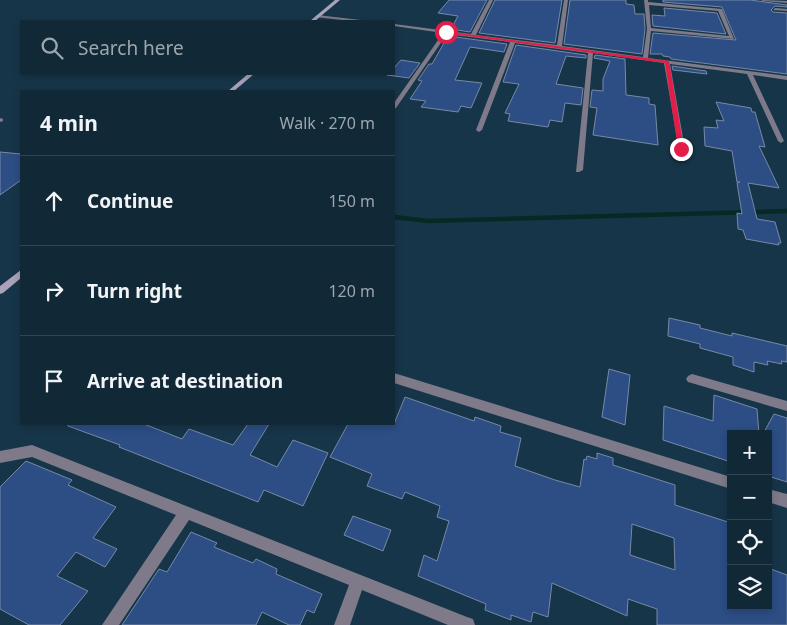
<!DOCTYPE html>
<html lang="en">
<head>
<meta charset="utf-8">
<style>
	:root { --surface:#112837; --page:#1a303f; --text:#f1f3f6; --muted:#9ca6ad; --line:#304452 }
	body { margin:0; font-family:"Noto Sans",sans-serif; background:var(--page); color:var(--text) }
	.controls { position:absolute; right:15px; bottom:15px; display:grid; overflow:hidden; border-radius:0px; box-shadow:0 2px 8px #0003 }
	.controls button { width:45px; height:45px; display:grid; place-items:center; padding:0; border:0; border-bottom:1px solid var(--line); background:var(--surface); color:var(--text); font:25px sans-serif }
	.stop { position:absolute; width:15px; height:15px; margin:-11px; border:4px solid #e11d48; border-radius:50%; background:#fff }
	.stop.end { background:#e11d48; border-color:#fff; box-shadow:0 1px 5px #0008 }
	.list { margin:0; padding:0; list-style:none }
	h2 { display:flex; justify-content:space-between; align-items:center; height:65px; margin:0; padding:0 20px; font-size:21px }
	h2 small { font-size:16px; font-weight:400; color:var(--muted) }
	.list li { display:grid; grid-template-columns:32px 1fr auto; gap:15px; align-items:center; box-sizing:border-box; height:90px; padding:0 20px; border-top:1px solid var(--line) }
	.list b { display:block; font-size:19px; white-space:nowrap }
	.list em { font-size:16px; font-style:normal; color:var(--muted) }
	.icon { flex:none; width:28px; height:28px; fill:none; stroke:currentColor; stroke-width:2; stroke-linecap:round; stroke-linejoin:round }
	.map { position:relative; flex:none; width:787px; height:625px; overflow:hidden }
	.search { position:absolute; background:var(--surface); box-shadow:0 2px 8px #0003; left:20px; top:20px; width:375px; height:55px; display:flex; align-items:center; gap:12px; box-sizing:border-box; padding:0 18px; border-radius:0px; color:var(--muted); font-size:19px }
	.panel { position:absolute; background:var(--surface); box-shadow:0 2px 8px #0003; left:20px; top:90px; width:375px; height:335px; border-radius:0px }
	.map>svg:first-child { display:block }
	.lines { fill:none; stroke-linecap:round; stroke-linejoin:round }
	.stream { stroke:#062923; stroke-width:4.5 }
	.building { fill:#2c4e85; stroke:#7689a7; fill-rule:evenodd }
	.minor { fill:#7e7a89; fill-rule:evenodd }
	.secondary { fill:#a9a2ba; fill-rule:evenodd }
	.route { fill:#e11d48 }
</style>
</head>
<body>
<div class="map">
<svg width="787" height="625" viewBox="0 0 787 625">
	<rect width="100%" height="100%" fill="#173549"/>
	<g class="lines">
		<polyline class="stream" points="394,217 428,221 787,211"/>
	</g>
	<g class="building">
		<polygon points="449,0 487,0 470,32 451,29 458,16 438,13"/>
		<polygon points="495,0 562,0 555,43 479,33"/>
		<polygon points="570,0 626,0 626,4 634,5 635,14 644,14 645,29 642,54 564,44"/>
		<polygon points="663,0 750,0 787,5 787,7 775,6 771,10 773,12 787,13 787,74 671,59 670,57 663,56 662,54 650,54 653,33 736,40 722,7 663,2"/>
		<polygon points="664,8 717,13 726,34 653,26 652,15 665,16"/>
		<polygon points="448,36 507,44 504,52 470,47 455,80 482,83 471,108 461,106 458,112 421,107 426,101 410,99 422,81 418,80 429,64 432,64"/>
		<polygon points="516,45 586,55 586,58 566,56 556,84 583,88 581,105 565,103 562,122 550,120 548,127 508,121 510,114 505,113 519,84 503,82"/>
		<polygon points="595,55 625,59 626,95 649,98 649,104 655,105 658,145 593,135 597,108 590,107 592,90 603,91 603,79 610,61 594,58"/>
		<polygon points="401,60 420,63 409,78 387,75 394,74 394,68"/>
		<polygon points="672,66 706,71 707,74 673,70"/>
		<polygon points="716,102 751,108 752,112 755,112 765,147 759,146 779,188 748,183 757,219 775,222 781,243 778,243 779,245 746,239 743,230 738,229 737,213 742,214 737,183 740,182 737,182 732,151 705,146 704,127 718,128 716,120 724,121"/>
		<polygon points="0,152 21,154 21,180 0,195"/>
		<polygon points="669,318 700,325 700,328 732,336 732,333 787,346 787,362 781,361 782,364 767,361 768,365 754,362 754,372 733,365 733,357 700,348 700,344 668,336"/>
		<polygon points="609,369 630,375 625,425 602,417"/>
		<polygon points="714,395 757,409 759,434 731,434 731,462 663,440 664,406 713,421"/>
		<path d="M405 397 474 421 475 417 501 426 500 432 521 438 515 466 555 480 580 487 584 459 586 460 587 456 597 459V453L613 458V465L675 485V505L731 523V606H768V568L787 575V625H657V609L628 599 627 616 552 583 548 617 533 612 531 622 511 615V620L485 610 486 604 418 576 424 555 437 561 449 521 437 517 440 506 405 492 402 499 367 486 372 474 330 457 348 424H394ZM632 524 674 538 675 570 630 555Z"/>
		<polygon points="774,414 787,418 787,482 768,476 768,434 763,434"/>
		<polygon points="68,424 144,424 182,439 189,429 233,445 248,424 269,424 250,455 277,467 293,440 328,453 303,506 264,490 258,502 119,447 120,445 68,426"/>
		<polygon points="26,461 72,480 68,485 116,507 93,538 117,549 105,567 76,552 57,576 88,591 60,625 29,625 0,609 0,487"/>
		<polygon points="353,516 391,530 383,551 344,535"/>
		<polygon points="191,532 217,543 214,547 253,563 256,559 277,569 276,574 322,594 314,613 307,610 300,625 289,625 262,612 256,625 122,625 159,569 167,572"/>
	</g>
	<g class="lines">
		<g class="minor">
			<path d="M489 0H493L476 35 557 45 564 0H568L562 46 643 57 647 29 644 0H648V2L722 9 734 39 651 31 648 58 787 76V80L753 75 784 141 781 143 778 141 747 74 670 64 685 149 679 150 664 63 593 53 583 170 579 172H576L588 53 515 43 482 130 479 132 476 130 510 42 447 34 396 108 394 109V103L443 33 394 26V24L471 34ZM649 5 718 11 729 36 651 28Z"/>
			<polygon points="761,0 787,1 787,3 763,1"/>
			<polygon points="775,8 787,9 787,11 773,10"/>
			<polygon points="317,15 361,20 363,21 351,21 315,17"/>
			<polygon points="0,118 3,119 3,121 0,122"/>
			<polygon points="394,373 731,477 731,489 394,383"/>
			<polygon points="692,374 787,401 787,411 688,382 686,379 688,376"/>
			<polygon points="32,445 467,617 473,619 475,625 448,625 362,590 350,625 334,625 349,585 189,520 119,625 102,625 176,515 32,457 0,463 0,451"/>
			<polygon points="768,489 787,494 787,508 768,502"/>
		</g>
		<g class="secondary">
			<polygon points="335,0 340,0 315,21 310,21"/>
			<polygon points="248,74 254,74 234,91 228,91"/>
			<polygon points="21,270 21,278 3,293 0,294 0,286"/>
		</g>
	</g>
	<polygon class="route" points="444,31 669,61 684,149 681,151 678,149 665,63 446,33"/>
</svg>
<div class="controls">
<button>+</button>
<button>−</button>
<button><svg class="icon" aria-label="locate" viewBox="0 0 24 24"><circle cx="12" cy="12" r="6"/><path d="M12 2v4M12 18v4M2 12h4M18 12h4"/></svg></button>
<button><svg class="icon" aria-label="layers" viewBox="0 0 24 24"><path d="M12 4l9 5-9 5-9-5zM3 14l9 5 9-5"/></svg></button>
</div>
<div class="stop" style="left:446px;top:32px"></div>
<div class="stop end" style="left:681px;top:149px"></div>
<div class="search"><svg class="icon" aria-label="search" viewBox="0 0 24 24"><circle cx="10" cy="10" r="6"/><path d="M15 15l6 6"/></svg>Search here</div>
<section class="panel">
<h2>4 min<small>Walk · 270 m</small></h2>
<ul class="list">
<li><svg class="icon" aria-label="ahead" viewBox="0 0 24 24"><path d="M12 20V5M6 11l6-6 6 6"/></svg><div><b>Continue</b></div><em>150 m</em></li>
<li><svg class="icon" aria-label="right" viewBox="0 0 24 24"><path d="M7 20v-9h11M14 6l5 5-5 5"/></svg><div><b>Turn right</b></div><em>120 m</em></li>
<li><svg class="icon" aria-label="arrive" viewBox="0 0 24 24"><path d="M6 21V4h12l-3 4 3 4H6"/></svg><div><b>Arrive at destination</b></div></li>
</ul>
</section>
</div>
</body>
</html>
